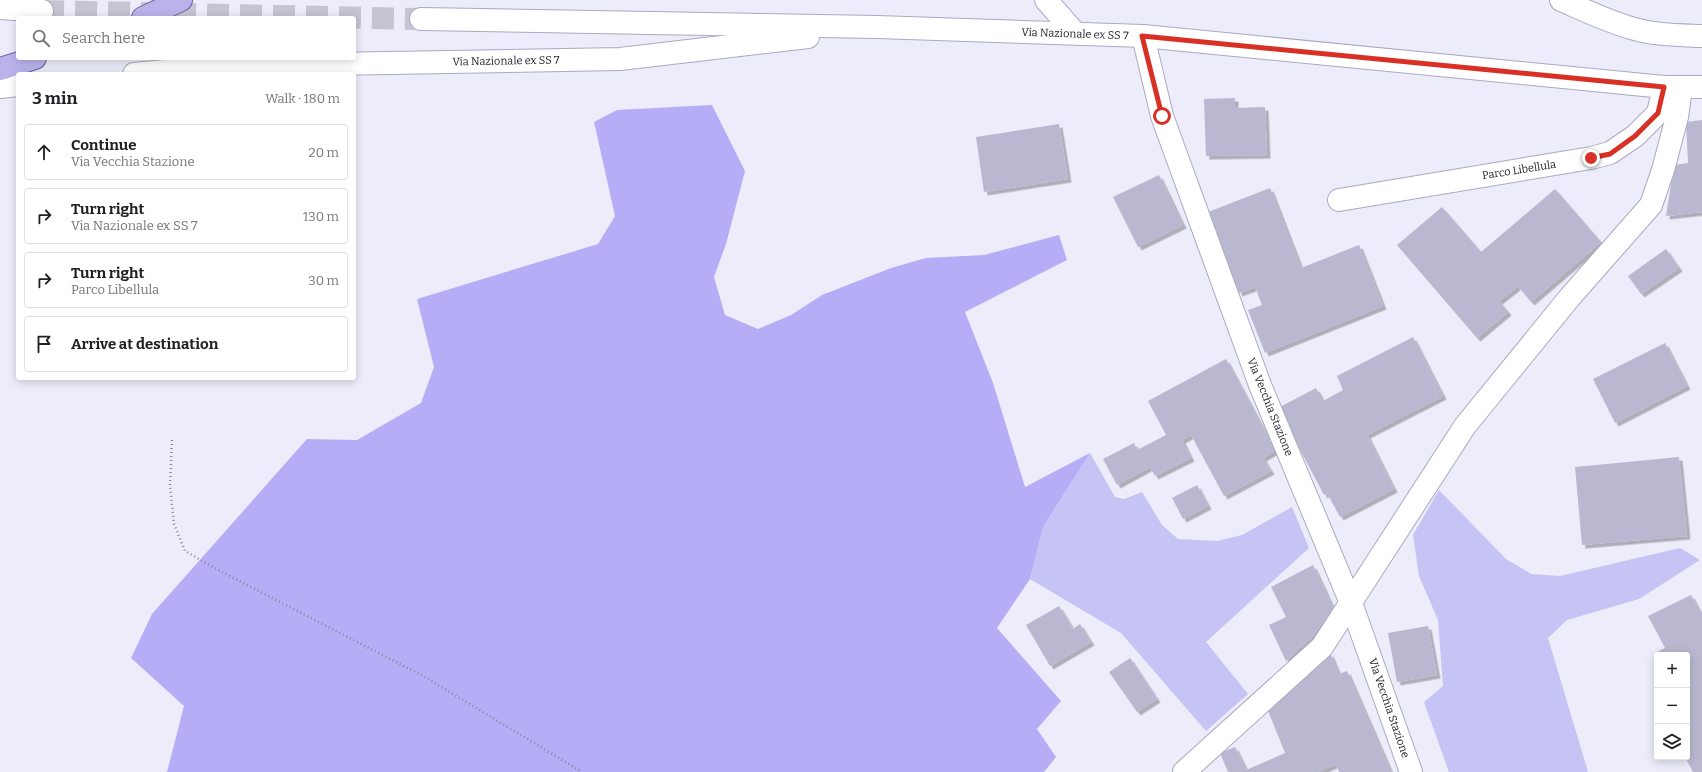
<!DOCTYPE html>
<html lang="en">
<head>
<meta charset="utf-8">
<style>
	:root { --surface:#fff; --page:#f6f6f6; --text:#202124; --muted:#757577; --line:#e0e0e0 }
	body { margin:0; font-family:Bitter,serif; background:var(--page); color:var(--text) }
	.controls { position:absolute; right:12px; bottom:12px; display:grid; overflow:hidden; border-radius:4px; box-shadow:0 2px 10px #0003 }
	.controls button { width:36px; height:36px; display:grid; place-items:center; padding:0; border:0; border-bottom:1px solid var(--line); background:var(--surface); color:var(--text); font:20px sans-serif }
	.stop { position:absolute; width:12px; height:12px; margin:-9px; border:3px solid #d93025; border-radius:50%; background:#fff }
	.stop.end { background:#d93025; border-color:#fff; box-shadow:0 1px 4px #0008 }
	.list { margin:0; padding:0; list-style:none }
	h2 { display:flex; justify-content:space-between; align-items:center; height:52px; margin:0; padding:0 16px; font-size:17px }
	h2 small { font-size:13px; font-weight:400; color:var(--muted) }
	.list li { display:grid; grid-template-columns:26px 1fr auto; gap:12px; align-items:center; box-sizing:border-box; height:56px; margin:0 8px 8px; padding:0 8px; border:1px solid var(--line); border-radius:4px }
	.list b { display:block; font-size:15px; white-space:nowrap }
	.list p { margin:0; font-size:13px; white-space:nowrap; color:var(--muted) }
	.list em { font-size:13px; font-style:normal; color:var(--muted) }
	.icon { flex:none; width:22px; height:22px; fill:none; stroke:currentColor; stroke-width:2; stroke-linecap:round; stroke-linejoin:round }
	.map { position:relative; flex:none; width:1702px; height:772px; overflow:hidden }
	.search { position:absolute; background:var(--surface); box-shadow:0 2px 10px #0003; left:16px; top:16px; width:340px; height:44px; display:flex; align-items:center; gap:10px; box-sizing:border-box; padding:0 14px; border-radius:4px; color:var(--muted); font-size:15px }
	.panel { position:absolute; background:var(--surface); box-shadow:0 2px 10px #0003; left:16px; top:72px; width:340px; height:308px; border-radius:4px }
	.map>svg:first-child { display:block }
	.green { fill:#c6c3f5 }
	.forest { fill:#b5aef6 }
	.building { fill:#bab8d0; filter:url(#shadow) }
	.lines { fill:none; stroke-linecap:round; stroke-linejoin:round }
	.tertiary-tunnel { stroke:#c5c4d2; stroke-width:22; stroke-dasharray:22 11; stroke-linecap:butt }
	.minor-casing { stroke:#aba9c1; stroke-width:24 }
	.tertiary-casing { stroke:#aba9c1; stroke-width:24 }
	.primary-casing { stroke:#6860a0; stroke-width:24 }
	.path { stroke:#898894; stroke-width:2.5; stroke-dasharray:1 3; stroke-linecap:butt }
	.minor { stroke:#fff; stroke-width:22 }
	.tertiary { stroke:#fff; stroke-width:22 }
	.primary { stroke:#bab3eb; stroke-width:22 }
	.route { stroke:#d93025; stroke-width:5 }
	.labels { text-anchor:middle; dominant-baseline:central; stroke-width:4; stroke-linejoin:round; paint-order:stroke }
	.street-label { font-size:11px; fill:#26252e; stroke:#fff }
</style>
</head>
<body>
<div class="map">
<svg width="1702" height="772" viewBox="0 0 1702 772">
	<defs>
		<filter id="shadow"><feDropShadow dx="3.5" dy="3.5" stdDeviation="0" flood-color="#0004"/></filter>
	</defs>
	<rect width="100%" height="100%" fill="#edecfb"/>
	<g class="green">
		<polygon points="1090,453 1115,497 1124,499 1142,492 1162,525 1178,539 1217,541 1242,535 1292,507 1309,548 1206,642 1248,694 1206,731 1121,633 1030,579 1043,527"/>
		<polygon points="1439,490 1506,559 1531,574 1560,576 1680,548 1700,560 1639,599 1567,620 1548,638 1588,772 1449,772 1424,702 1443,686 1438,620 1419,576 1413,535"/>
	</g>
	<polygon class="forest" points="712,105 745,171 726,244 714,277 725,315 758,329 791,315 822,295 891,268 926,258 984,255 1059,235 1067,260 965,312 993,383 1025,487 1090,453 1043,527 1030,579 997,628 1061,701 1037,729 1056,757 1044,772 167,772 184,706 131,658 152,614 307,439 357,440 421,403 434,367 417,299 598,244 615,216 594,122 617,110"/>
	<g class="building">
		<polygon points="1235,98 1235,108 1265,107 1267,155 1206,156 1204,99"/>
		<polygon points="1702,120 1702,212 1666,216 1674,165 1688,163 1686,122"/>
		<polygon points="1059,124 1068,179 984,192 976,137"/>
		<polygon points="1159,175 1183,225 1138,247 1113,197"/>
		<polygon points="1270,188 1301,268 1359,245 1383,306 1265,353 1248,310 1262,305 1255,287 1239,293 1208,212"/>
		<polygon points="1555,189 1601,242 1531,302 1518,286 1499,301 1508,312 1477,338 1397,245 1442,207 1481,252"/>
		<polygon points="1666,249 1679,268 1641,294 1628,276"/>
		<polygon points="1413,337 1443,396 1367,435 1394,489 1340,517 1327,493 1324,495 1278,408 1316,388 1323,401 1343,390 1337,376"/>
		<polygon points="1665,343 1687,386 1615,423 1593,379"/>
		<polygon points="1226,359 1275,451 1263,458 1271,471 1224,496 1191,435 1182,440 1191,458 1155,476 1150,467 1117,485 1103,459 1134,443 1137,450 1166,435 1148,401"/>
		<polygon points="1679,457 1687,536 1582,545 1575,467"/>
		<polygon points="1197,485 1208,506 1183,519 1172,498"/>
		<polygon points="1313,565 1333,608 1312,637 1286,661 1269,625 1286,617 1271,587"/>
		<polygon points="1691,595 1702,616 1702,772 1693,772 1685,757 1687,757 1687,655 1659,655 1657,652 1665,648 1648,616"/>
		<polygon points="1059,606 1073,629 1080,624 1091,642 1050,666 1026,625"/>
		<polygon points="1428,626 1437,675 1397,682 1388,633"/>
		<polygon points="1330,653 1339,674 1347,671 1391,772 1339,772 1336,764 1318,772 1228,772 1220,753 1235,747 1246,770 1285,753 1266,706"/>
		<polygon points="1130,658 1157,699 1137,712 1109,672"/>
	</g>
	<g class="lines">
		<polyline class="tertiary-tunnel" points="42,11 421,19"/>
		<defs>
			<g id="minor">
				<polyline points="1046,0 1075,33"/>
				<polyline points="1143,36 1162,116 1260,385 1351,603 1411,772"/>
				<polyline points="1339,200 1591,158 1610,153 1635,136 1658,113 1664,87"/>
				<polyline points="1184,772 1322,647 1465,426 1570,297 1651,205 1663,170 1677,117 1681,88"/>
			</g>
			<g id="tertiary">
				<path d="M1561 0C1584 10 1607 21 1631 28 1654 35 1678 35 1702 36"/>
				<polyline points="0,8 42,11"/>
				<polyline points="421,19 877,27 1143,36 1664,87 1702,87"/>
				<polyline points="134,74 218,66 620,59 808,37"/>
				<polyline points="0,87 18,85"/>
			</g>
			<g id="primary">
				<polyline points="143,18 181,0"/>
				<polyline points="0,69 35,58"/>
			</g>
		</defs>
		<use href="#minor" class="minor-casing"/>
		<use href="#tertiary" class="tertiary-casing"/>
		<use href="#primary" class="primary-casing"/>
		<polyline class="path" points="172,440 170,486 174,524 185,551 220,571 425,677 582,772"/>
		<use href="#minor" class="minor"/>
		<use href="#tertiary" class="tertiary"/>
		<use href="#primary" class="primary"/>
	</g>
	<g class="lines">
		<polyline class="route" points="1162,116 1142,36 1664,87 1658,113 1635,136 1610,154 1591,158"/>
	</g>
	<g class="labels">
		<g class="street-label">
			<text transform="translate(1075 34) rotate(2)">Via Nazionale ex SS 7</text>
			<text transform="translate(506 61) rotate(-1)">Via Nazionale ex SS 7</text>
			<text transform="translate(1519 170) rotate(-9)">Parco Libellula</text>
			<text transform="translate(1270 407) rotate(68)">Via Vecchia Stazione</text>
			<text transform="translate(1389 708) rotate(71)">Via Vecchia Stazione</text>
		</g>
	</g>
</svg>
<div class="controls">
<button>+</button>
<button>−</button>
<button><svg class="icon" aria-label="layers" viewBox="0 0 24 24"><path d="M12 4l9 5-9 5-9-5zM3 14l9 5 9-5"/></svg></button>
</div>
<div class="stop" style="left:1162px;top:116px"></div>
<div class="stop end" style="left:1591px;top:158px"></div>
<div class="search"><svg class="icon" aria-label="search" viewBox="0 0 24 24"><circle cx="10" cy="10" r="6"/><path d="M15 15l6 6"/></svg>Search here</div>
<section class="panel">
<h2>3 min<small>Walk · 180 m</small></h2>
<ul class="list">
<li><svg class="icon" aria-label="ahead" viewBox="0 0 24 24"><path d="M12 20V5M6 11l6-6 6 6"/></svg><div><b>Continue</b><p>Via Vecchia Stazione</p></div><em>20 m</em></li>
<li><svg class="icon" aria-label="right" viewBox="0 0 24 24"><path d="M7 20v-9h11M14 6l5 5-5 5"/></svg><div><b>Turn right</b><p>Via Nazionale ex SS 7</p></div><em>130 m</em></li>
<li><svg class="icon" aria-label="right" viewBox="0 0 24 24"><path d="M7 20v-9h11M14 6l5 5-5 5"/></svg><div><b>Turn right</b><p>Parco Libellula</p></div><em>30 m</em></li>
<li><svg class="icon" aria-label="arrive" viewBox="0 0 24 24"><path d="M6 21V4h12l-3 4 3 4H6"/></svg><div><b>Arrive at destination</b></div></li>
</ul>
</section>
</div>
</body>
</html>
